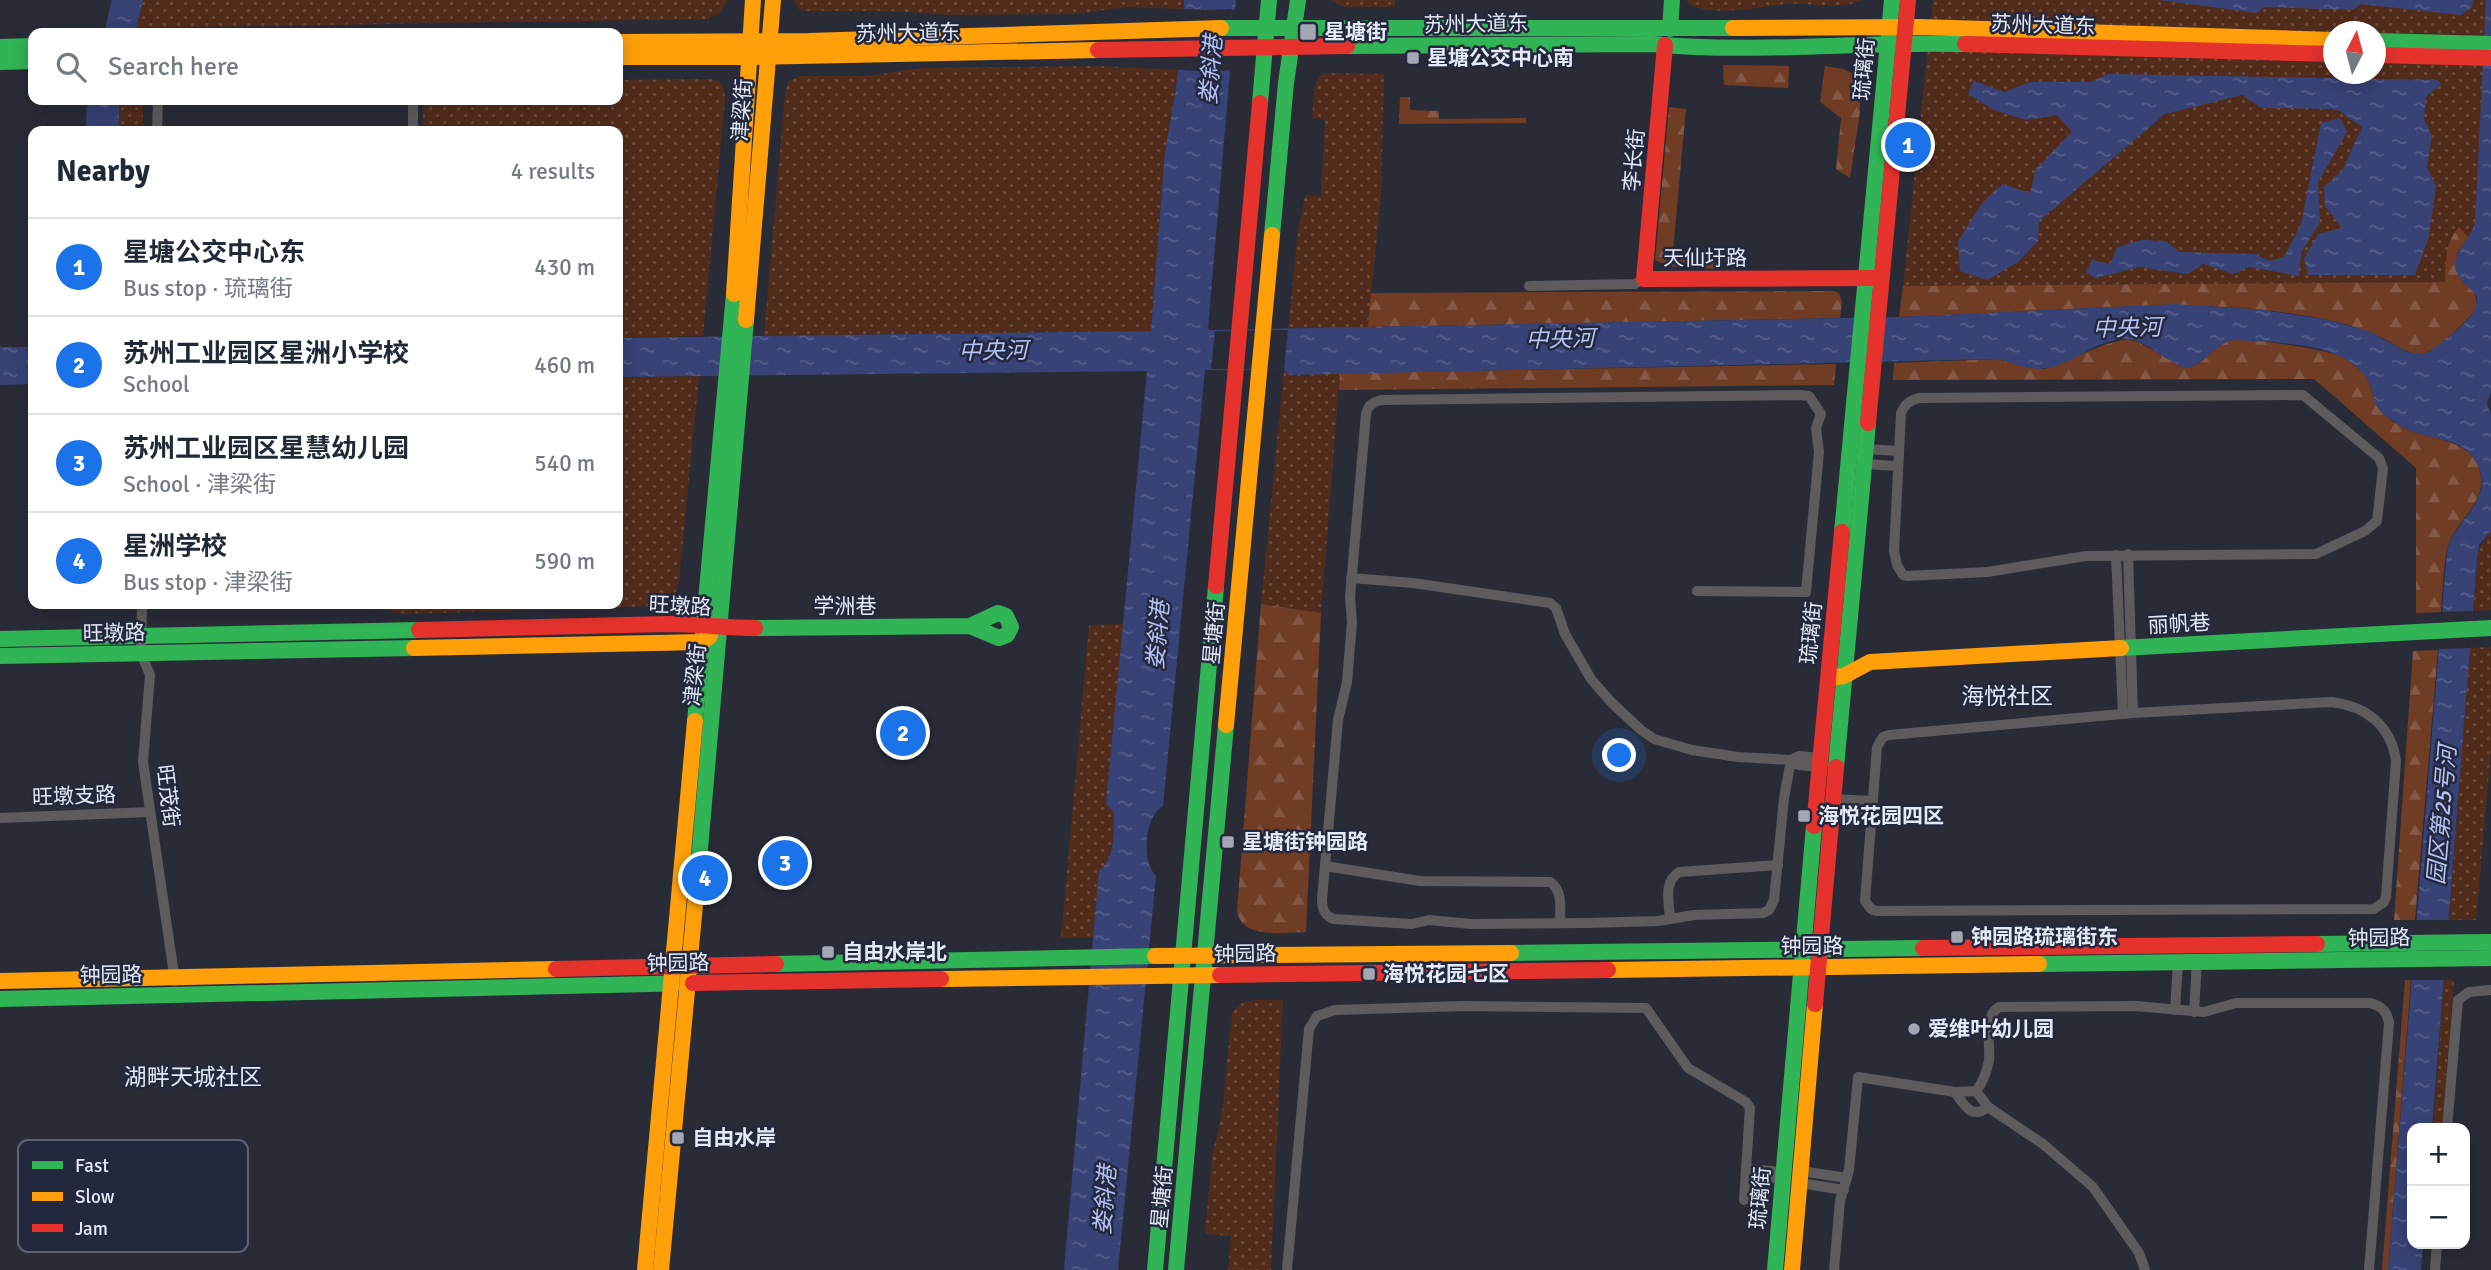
<!DOCTYPE html>
<html lang="en">
<head>
<meta charset="utf-8">
<style>
	:root { --surface:#fff; --page:#f2f2f3; --text:#1f2937; --muted:#747a83; --line:#e0e1e3; --accent:#1a73e8 }
	body { margin:0; font-family:Signika,"Noto Sans SC",sans-serif; background:var(--page); color:var(--text) }
	.controls { position:absolute; right:21px; bottom:21px; display:grid; overflow:hidden; border-radius:14px; box-shadow:0 4px 18px #0003 }
	.controls button { width:63px; height:63px; display:grid; place-items:center; padding:0; border:0; border-bottom:2px solid var(--line); background:var(--surface); color:var(--text); font:35px sans-serif }
	.compass { position:absolute; left:2323px; top:21px; width:63px; height:63px; border-radius:50%; background:var(--surface); box-shadow:0 4px 18px #0003; rotate:6deg }
	.you { position:absolute; left:1620px; top:756px; width:24px; height:24px; margin:-18px; border:5px solid #fff; border-radius:50%; background:#1a73e8; box-shadow:0 0 0 10px #1a73e833 }
	.badge { display:grid; place-items:center; width:46px; height:46px; border-radius:50%; background:var(--accent); color:#fff; font-size:23px; font-weight:700 }
	.pin { position:absolute; translate:-50% -50%; border:4px solid #fff; box-shadow:0 2px 7px #0006 }
	.list { margin:0; padding:0; list-style:none }
	h2 { display:flex; justify-content:space-between; align-items:center; height:91px; margin:0; padding:0 28px; font-size:30px }
	h2 small { font-size:23px; font-weight:400; color:var(--muted) }
	.list li { display:grid; grid-template-columns:46px 1fr auto; gap:21px; align-items:center; box-sizing:border-box; height:98px; padding:0 28px; border-top:2px solid var(--line) }
	.list b { display:block; font-size:26px; white-space:nowrap }
	.list p { margin:0; font-size:23px; white-space:nowrap; color:var(--muted) }
	.list em { font-size:23px; font-style:normal; color:var(--muted) }
	.icon { flex:none; width:38px; height:38px; fill:none; stroke:currentColor; stroke-width:2; stroke-linecap:round; stroke-linejoin:round }
	.map { position:relative; flex:none; width:2491px; height:1270px; overflow:hidden }
	.search { position:absolute; background:var(--surface); box-shadow:0 4px 18px #0003; left:28px; top:28px; width:595px; height:77px; display:flex; align-items:center; gap:18px; box-sizing:border-box; padding:0 24px; border-radius:14px; color:var(--muted); font-size:26px }
	.panel { position:absolute; background:var(--surface); box-shadow:0 4px 18px #0003; left:28px; top:126px; width:595px; height:483px; border-radius:14px }
	.map>svg:first-child { display:block }
	.grass { fill:url(#grass-dots); fill-rule:evenodd }
	.forest { fill:url(#forest-firs) }
	.water { fill:url(#water-ripples) }
	.pier { fill:#292c37 }
	.lines { fill:none; stroke-linecap:round; stroke-linejoin:round }
	.street { stroke:#5e5b5c; stroke-width:10 }
	.fast { stroke:#30b455; stroke-width:16 }
	.slow { stroke:#ff9f0a; stroke-width:16 }
	.jam { stroke:#e5322d; stroke-width:16 }
	.poi-dot { fill:#a3a7b4; stroke:#23283d; stroke-width:2.5 }
	.labels { text-anchor:middle; dominant-baseline:central; stroke-width:5; stroke-linejoin:round; paint-order:stroke }
	.street-label { font-size:21px; fill:#e4e9f7; stroke:#23283d }
	.poi-label { font-size:21px; font-weight:bold; fill:#e4e9f7; stroke:#23283d; text-anchor:start }
	.water-label { font-size:23px; font-style:italic; fill:#b4c3f6; stroke:#23283d }
	.neighbourhood-label { font-size:23px; fill:#e4e9f7; stroke:#23283d }
	.key { fill:#23283d; stroke:#5d6275; stroke-width:2 }
	.key-label { font-size:19px; fill:#e4e9f7 }
</style>
</head>
<body>
<div class="map">
<svg width="2491" height="1270" viewBox="0 0 2491 1270">
	<defs>
		<pattern id="grass-dots" width="8" height="8" patternUnits="userSpaceOnUse" patternTransform="scale(1.75)"><rect width="8" height="8" fill="#522c1b"/><path d="M2 2h.1M6 6h.1" fill="none" stroke="#6b4b3d" stroke-width="1.8" stroke-linecap="round"/></pattern>
		<pattern id="forest-firs" width="22" height="20" patternUnits="userSpaceOnUse" patternTransform="scale(1.75)"><rect width="22" height="20" fill="#703c23"/><path d="M5 1l3.5 6h-7zM16 11l3.5 6h-7z" fill="#845844"/></pattern>
		<pattern id="water-ripples" width="26" height="14" patternUnits="userSpaceOnUse" patternTransform="scale(1.75)"><rect width="26" height="14" fill="#374276"/><path d="M2 4q2-2 4 0t4 0M15 11q2-2 4 0t4 0" fill="none" stroke="#545d8a"/></pattern>
	</defs>
	<rect width="100%" height="100%" fill="#292c37"/>
	<g class="grass">
		<polygon points="143,0 727,0 721,12 707,19 137,28"/>
		<polygon points="794,0 1184,0 1184,9 1126,7 1074,14 950,15 888,11 805,11 798,9"/>
		<polygon points="1331,0 1395,0 1395,7 1344,7"/>
		<path d="M1686 0H1862C1840 11 1810 2 1786 4 1763 6 1700 20 1686 0Z"/>
		<path d="M1933 0H2491V280L2445 282 1903 286ZM2334 32H2376V74H2334Z"/>
		<polygon points="1098,66 1178,70 1175,95 1165,151 1151,331 764,336 785,93 789,81 801,76 867,76 921,68"/>
		<polygon points="1326,73 1384,74 1381,196 1368,327 1288,330 1297,239 1305,195 1321,196 1325,120 1312,118 1315,84 1321,75"/>
		<path d="M710 79C722 81 725 87 725 99L703 336 618 338V131H423V100H618V80Z"/>
		<rect x="119" y="100" width="24" height="31"/>
		<polygon points="1284,370 1290,375 1340,373 1321,613 1261,604"/>
		<path d="M699 376 680 571C678 591 675 600 656 606L406 614C397 613 388 613 383 604H618V377Z"/>
		<polygon points="2491,531 2491,610 2473,611 2479,548"/>
		<path d="M1124 624 1106 803 1113 812 1114 818C1113 837 1115 858 1099 871L1095 937 1061 938 1089 625Z"/>
		<polygon points="2491,647 2491,750 2476,920 2449,920 2470,648"/>
		<polygon points="2444,980 2454,980 2442,1128 2433,1128"/>
		<polygon points="1255,1000 1283,1000 1271,1270 1228,1270 1231,1236 1205,1234 1212,1156 1222,1113 1232,1012 1241,1003"/>
	</g>
	<g class="forest">
		<polygon points="1723,65 1789,66 1788,88 1724,85"/>
		<polygon points="1825,66 1843,69 1852,73 1860,85 1860,112 1850,178 1836,169 1841,118 1820,102"/>
		<polygon points="1400,97 1410,97 1410,110 1439,111 1439,119 1526,118 1526,123 1399,124"/>
		<polygon points="1669,107 1686,109 1673,250 1717,253 1714,269 1667,266 1655,260"/>
		<path d="M2459 227 2469 238 2457 253 2462 281 2475 293 2477 307C2469 320 2436 352 2421 354 2407 355 2395 344 2382 338 2346 320 2304 315 2264 310 2199 303 2134 306 2069 309 2012 312 1956 315 1899 317L1903 286 2445 282C2446 261 2444 244 2459 227Z"/>
		<polygon points="1834,291 1839,293 1842,302 1840,318 1368,327 1371,293"/>
		<path d="M2126 339 2138 342 2186 368C2206 364 2209 350 2225 342 2238 335 2319 349 2335 354 2345 357 2355 365 2362 372 2370 380 2371 390 2375 401 2379 413 2394 423 2406 429 2433 441 2476 438 2481 477 2484 504 2458 520 2449 543 2443 561 2443 592 2441 612L2416 613V468L2314 379 1893 380 1894 363 1998 359 2019 365 2045 369 2104 345Z"/>
		<polygon points="1836,364 1834,385 1339,390 1340,373"/>
		<path d="M1261 604 1321 613 1306 932C1284 932 1242 940 1237 911Z"/>
		<polygon points="2438,650 2415,920 2394,920 2413,651"/>
		<polygon points="2405,980 2411,980 2388,1270 2382,1270"/>
	</g>
	<g class="water">
		<polygon points="112,0 143,0 135,33 104,33"/>
		<path d="M1184 0H1236L1235 10H1232L1226 70 1230 71 1208 328 1210 330 1899 317 2176 304 2263 310 2324 319 2368 331 2407 352 2422 354 2429 352C2446 338 2478 320 2477 297 2472 288 2463 284 2458 275 2447 254 2471 242 2475 222L2486 0H2491V392L2487 403 2491 415V531L2479 545 2477 560 2432 1128H2412V1244H2423L2421 1270H2388L2446 562C2447 555 2447 548 2450 541 2460 520 2486 502 2481 475 2472 432 2426 443 2399 425 2392 420 2383 415 2378 408 2374 402 2374 395 2371 388 2367 373 2351 361 2338 355 2309 343 2263 341 2232 340 2213 345 2208 363 2186 368 2167 363 2146 340 2128 339 2098 337 2073 365 2046 368 2030 371 2013 363 1998 359L1289 375 1284 370H1205L1163 806C1144 817 1141 861 1156 876L1118 1270H1064L1099 871C1115 858 1113 837 1114 818L1113 812 1106 803 1147 371 618 377V338L1151 331 1165 151 1175 95 1178 70 1201 71V66L1206 10 1184 9Z"/>
		<polygon points="2160,0 2473,0 2472,7 2461,15 2360,4 2353,10 2264,7 2257,13"/>
		<polygon points="2109,74 2437,80 2441,84 2426,97 2424,119 2432,136 2427,167 2436,186 2429,236 2415,275 2308,275 2304,258 2318,234 2342,228 2325,206 2324,187 2342,171 2362,127 2336,109 2261,108 2242,95 2165,114 2039,221 2038,241 2018,262 1987,280 1960,271 1958,241 1983,202 2002,184 2030,193 2036,169 2072,132 2057,115 2026,120 1994,110 1968,94 1974,81 2004,92 2030,82 2090,82"/>
		<polygon points="87,100 119,100 119,131 86,131"/>
		<polygon points="2340,118 2347,132 2318,182 2320,222 2301,253 2299,276 2249,267 2234,274 2203,264 2188,274 2139,267 2096,278 2086,273 2092,260 2110,264 2117,247 2142,240 2166,241 2179,252 2255,254 2269,261 2284,257 2301,224 2321,123"/>
		<polygon points="0,347 33,347 33,384 0,385"/>
	</g>
	<g class="pier">
		<polygon points="1232,9 1226,71 1201,71 1206,10"/>
		<polygon points="1288,330 1284,370 1211,369 1215,331"/>
		<polygon points="2473,611 2470,648 2438,649 2441,612"/>
		<polygon points="2415,920 2449,920 2444,980 2411,980"/>
	</g>
	<g class="lines">
		<g class="street">
			<polyline points="413,100 413,131"/>
			<polyline points="157,131 158,100"/>
			<polyline points="1529,286 1635,284 1644,279"/>
			<path d="M2303 395 2379 458 2383 468 2377 521 2365 531 2316 554 2086 556 1987 572 1907 576 1903 575 1897 565 1894 551 1901 413C1905 404 1909 401 1919 398Z"/>
			<polyline points="1866,449 1898,451"/>
			<polyline points="1865,464 1897,466"/>
			<polyline points="2128,554 2133,713"/>
			<polyline points="2116,555 2123,714"/>
			<polyline points="1351,578 1413,583 1550,603 1556,608 1565,634 1591,679 1611,702 1641,730 1654,739 1692,750 1738,757 1791,760 1798,765 1820,767"/>
			<path d="M1697 591 1806 592 1819 452 1816 428 1821 414 1809 396 1799 395 1381 400C1372 403 1368 405 1366 414L1350 597 1352 622 1347 682 1338 720 1322 899C1322 908 1324 916 1334 919L1412 924 1429 920 1471 924 1588 923 1658 921 1694 915 1763 913 1769 910 1774 900 1784 798 1791 760"/>
			<polyline points="142,604 141,653 150,675 143,762 175,981"/>
			<path d="M2331 702C2366 706 2391 725 2396 761L2386 897 2384 902 2374 909 1876 911 1871 909 1865 901 1877 747 1883 737 1889 735 2133 713Z"/>
			<polyline points="1791,760 1799,756 1821,758"/>
			<polyline points="1833,799 1872,801"/>
			<polyline points="1832,811 1871,814"/>
			<polyline points="0,818 150,812"/>
			<path d="M1325 866 1420 881 1550 882C1563 890 1560 908 1560 923"/>
			<path d="M1670 919C1669 902 1663 882 1679 872L1778 865"/>
			<polyline points="2175,1010 2178,962"/>
			<polyline points="2194,1012 2197,961"/>
			<path d="M1976 1091C1983 1082 1987 1072 1989 1060 1991 1044 1982 1018 1999 1007L2136 1006 2204 1012 2236 1003H2371C2382 1007 2387 1011 2389 1023L2369 1270"/>
			<path d="M1955 1092C1964 1105 1971 1120 1988 1107"/>
			<polyline points="2447,1128 2458,1000 2469,992 2491,990"/>
			<polyline points="1746,1169 1784,1172"/>
			<polyline points="1801,1171 1847,1178"/>
			<polyline points="1746,1176 1783,1179"/>
			<polyline points="1800,1183 1844,1190"/>
			<polyline points="1287,1270 1309,1029 1317,1016 1335,1010 1464,1006 1646,1008 1688,1068 1746,1102 1750,1108 1744,1200"/>
			<polyline points="1834,1270 1840,1201 1849,1170 1858,1077 1955,1092 1976,1091 1988,1107 2043,1144 2093,1187 2139,1253 2145,1270"/>
			<polyline points="2435,1270 2437,1244"/>
		</g>
		<g class="fast">
			<polyline points="1221,28 1733,28"/>
			<polyline points="1670,29 1672,0"/>
			<polyline points="2376,41 2491,44"/>
			<path d="M1347 46 1653 44C1756 54 1861 41 1965 44"/>
			<polyline points="0,47 33,46"/>
			<polyline points="0,62 33,61"/>
			<polyline points="1260,103 1269,0"/>
			<polyline points="1272,235 1286,83 1298,0"/>
			<polyline points="1842,532 1892,0"/>
			<polyline points="755,628 970,626 999,638 1007,635 1011,627 1006,616 998,613 970,626"/>
			<polyline points="0,639 419,630"/>
			<polyline points="2121,648 2491,628"/>
			<polyline points="0,656 414,648"/>
			<polyline points="695,721 734,294"/>
			<polyline points="1836,767 1868,423"/>
			<polyline points="697,883 746,320"/>
			<polyline points="2317,944 2491,942"/>
			<polyline points="1511,953 1923,948"/>
			<polyline points="776,964 1155,956"/>
			<polyline points="2039,964 2491,958"/>
			<polyline points="0,999 693,983"/>
			<polyline points="1155,1270 1216,586"/>
			<polyline points="1176,1270 1226,725"/>
			<polyline points="1775,1270 1814,826"/>
		</g>
		<g class="slow">
			<polyline points="1733,28 1920,27 2334,40"/>
			<polyline points="618,42 809,41 1221,28"/>
			<polyline points="618,57 751,57 1098,50"/>
			<polyline points="734,294 753,0"/>
			<polyline points="746,320 773,0"/>
			<polyline points="414,648 702,642 710,636"/>
			<polyline points="1837,677 1844,676 1870,662 2121,648"/>
			<polyline points="1226,725 1272,235"/>
			<polyline points="1155,956 1511,953"/>
			<polyline points="1608,970 2039,964"/>
			<polyline points="941,979 1220,975"/>
			<polyline points="0,981 556,969"/>
			<polyline points="645,1270 695,721"/>
			<polyline points="661,1270 697,883"/>
			<polyline points="1792,1270 1815,1004"/>
		</g>
		<g class="jam">
			<polyline points="1965,44 2334,54"/>
			<polyline points="1665,45 1644,279 1877,278"/>
			<polyline points="1098,50 1347,46"/>
			<polyline points="2376,55 2491,58"/>
			<polyline points="1868,423 1908,0"/>
			<polyline points="1216,586 1260,103"/>
			<path d="M419 630 669 624C698 624 726 628 755 628"/>
			<polyline points="1814,826 1842,532"/>
			<polyline points="1923,948 2317,944"/>
			<polyline points="556,969 776,964"/>
			<polyline points="1220,975 1608,970"/>
			<polyline points="693,983 941,979"/>
			<polyline points="1815,1004 1836,767"/>
		</g>
	</g>
	<g class="poi-dot">
		<rect x="1299" y="23" width="18" height="18" rx="3.5"/>
		<rect x="1406" y="51" width="14" height="14" rx="3.5"/>
		<rect x="1797" y="809" width="14" height="14" rx="3.5"/>
		<rect x="1221" y="835" width="14" height="14" rx="3.5"/>
		<rect x="1950" y="930" width="14" height="14" rx="3.5"/>
		<rect x="821" y="945" width="14" height="14" rx="3.5"/>
		<rect x="1362" y="967" width="14" height="14" rx="3.5"/>
		<circle cx="1914" cy="1029" r="7"/>
		<rect x="671" y="1131" width="14" height="14" rx="3.5"/>
	</g>
	<g class="labels">
		<g class="street-label">
			<text transform="translate(1476 24) rotate(-1)">苏州大道东</text>
			<text transform="translate(2043 25) rotate(2)">苏州大道东</text>
			<text transform="translate(908 33) rotate(-1)">苏州大道东</text>
			<text transform="translate(1864 69) rotate(-85)">琉璃街</text>
			<text transform="translate(742 110) rotate(-86)">津梁街</text>
			<text transform="translate(1634 160) rotate(-85)">李长街</text>
			<text x="1705" y="258">天仙圩路</text>
			<text transform="translate(680 606) rotate(3)">旺墩路</text>
			<text x="845" y="606">学洲巷</text>
			<text transform="translate(2179 624) rotate(-3)">丽帆巷</text>
			<text transform="translate(114 633) rotate(-1)">旺墩路</text>
			<text transform="translate(1214 633) rotate(-85)">星塘街</text>
			<text transform="translate(1811 633) rotate(-84)">琉璃街</text>
			<text transform="translate(695 675) rotate(-84)">津梁街</text>
			<text transform="translate(74 796) rotate(-2)">旺墩支路</text>
			<text transform="translate(168 796) rotate(83)">旺茂街</text>
			<text transform="translate(2379 938) rotate(-1)">钟园路</text>
			<text x="1812" y="946">钟园路</text>
			<text transform="translate(1245 954) rotate(-1)">钟园路</text>
			<text transform="translate(678 963) rotate(-1)">钟园路</text>
			<text transform="translate(111 975) rotate(-1)">钟园路</text>
			<text transform="translate(1162 1197) rotate(-85)">星塘街</text>
			<text transform="translate(1760 1198) rotate(-85)">琉璃街</text>
		</g>
		<g class="poi-label">
			<text x="1324" y="32">星塘街</text>
			<text x="1427" y="58">星塘公交中心南</text>
			<text x="1818" y="816">海悦花园四区</text>
			<text x="1242" y="842">星塘街钟园路</text>
			<text x="1971" y="937">钟园路琉璃街东</text>
			<text x="842" y="952">自由水岸北</text>
			<text x="1383" y="974">海悦花园七区</text>
			<text x="1928" y="1029">爱维叶幼儿园</text>
			<text x="692" y="1138">自由水岸</text>
		</g>
		<g class="water-label">
			<text transform="translate(1211 70) rotate(-85)">娄斜港</text>
			<text transform="translate(2127 328) rotate(-1)">中央河</text>
			<text transform="translate(1560 339) rotate(-1)">中央河</text>
			<text transform="translate(993 351) rotate(-1)">中央河</text>
			<text transform="translate(1158 635) rotate(-85)">娄斜港</text>
			<text transform="translate(2442 815) rotate(-85)">园区第25号河</text>
			<text transform="translate(1105 1200) rotate(-85)">娄斜港</text>
		</g>
		<g class="neighbourhood-label">
			<text x="2007" y="696">海悦社区</text>
			<text x="193" y="1077">湖畔天城社区</text>
		</g>
	</g>
	<rect x="18" y="1140" width="230" height="112" rx="10" class="key"/>
	<rect x="32" y="1161" width="31" height="8" fill="#30b455"/>
	<rect x="32" y="1192" width="31" height="9" fill="#ff9f0a"/>
	<rect x="32" y="1224" width="31" height="8" fill="#e5322d"/>
	<g class="key-label">
		<text x="75" y="1172">Fast</text>
		<text x="75" y="1203">Slow</text>
		<text x="75" y="1235">Jam</text>
	</g>
</svg>
<div class="controls">
<button>+</button>
<button>−</button>
</div>
<svg class="compass" viewBox="-18 -18 36 36"><path d="M0-13l5 13h-10z" fill="#e53935"/><path d="M0 13l5-13h-10z" fill="#747a83"/></svg>
<div class="you"></div>
<div class="pin badge" style="left:1908px;top:145px">1</div>
<div class="pin badge" style="left:903px;top:733px">2</div>
<div class="pin badge" style="left:785px;top:863px">3</div>
<div class="pin badge" style="left:705px;top:878px">4</div>
<div class="search"><svg class="icon" aria-label="search" viewBox="0 0 24 24"><circle cx="10" cy="10" r="6"/><path d="M15 15l6 6"/></svg>Search here</div>
<section class="panel">
<h2>Nearby<small>4 results</small></h2>
<ul class="list">
<li><span class="badge">1</span><div><b>星塘公交中心东</b><p>Bus stop · 琉璃街</p></div><em>430 m</em></li>
<li><span class="badge">2</span><div><b>苏州工业园区星洲小学校</b><p>School</p></div><em>460 m</em></li>
<li><span class="badge">3</span><div><b>苏州工业园区星慧幼儿园</b><p>School · 津梁街</p></div><em>540 m</em></li>
<li><span class="badge">4</span><div><b>星洲学校</b><p>Bus stop · 津梁街</p></div><em>590 m</em></li>
</ul>
</section>
</div>
</body>
</html>
